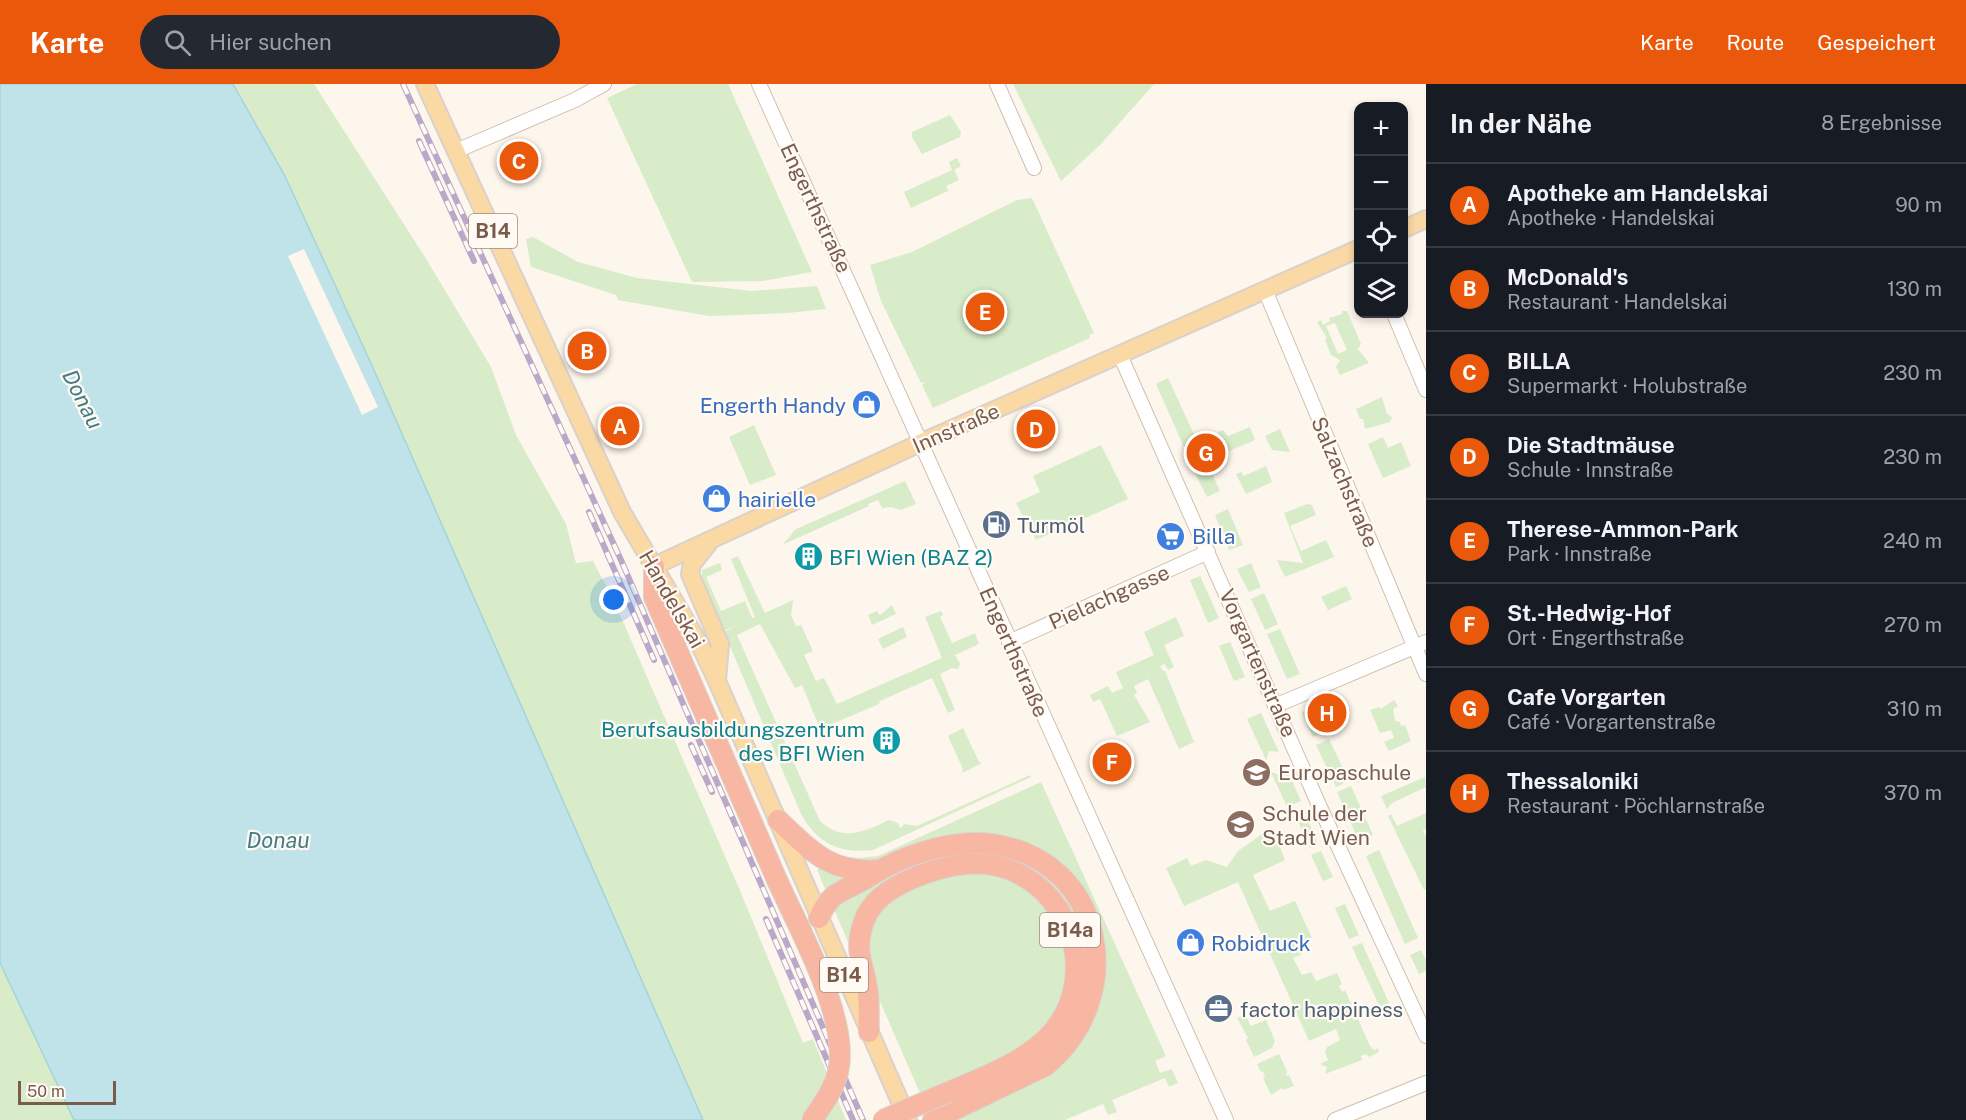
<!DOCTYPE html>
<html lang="de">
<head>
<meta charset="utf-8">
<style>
	:root { --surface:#171b24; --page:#242831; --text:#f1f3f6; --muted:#9ea1a6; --line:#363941; --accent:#ea580c }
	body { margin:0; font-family:"Public Sans",sans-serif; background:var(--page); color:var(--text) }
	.controls { position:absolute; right:18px; top:18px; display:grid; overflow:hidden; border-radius:12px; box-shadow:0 3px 9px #0003 }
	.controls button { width:54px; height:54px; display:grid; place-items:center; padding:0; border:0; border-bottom:2px solid var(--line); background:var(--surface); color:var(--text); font:30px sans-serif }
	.scale { position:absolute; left:18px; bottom:15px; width:98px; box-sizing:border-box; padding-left:6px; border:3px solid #7a5c4d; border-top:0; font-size:16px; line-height:21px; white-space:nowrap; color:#7a5c4d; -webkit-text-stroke:4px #fffaf3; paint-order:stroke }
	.you { position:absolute; left:614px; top:516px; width:21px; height:21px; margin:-15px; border:4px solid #fff; border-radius:50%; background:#1a73e8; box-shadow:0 0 0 9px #1a73e833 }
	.badge { display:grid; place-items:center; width:39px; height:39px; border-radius:50%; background:var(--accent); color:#fff; font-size:20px; font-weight:700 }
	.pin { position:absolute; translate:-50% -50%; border:3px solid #fff; box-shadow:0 2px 6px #0006 }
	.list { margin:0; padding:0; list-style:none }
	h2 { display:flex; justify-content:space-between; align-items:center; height:78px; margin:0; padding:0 24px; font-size:26px }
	h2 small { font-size:20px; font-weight:400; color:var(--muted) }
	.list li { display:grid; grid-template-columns:39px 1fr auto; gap:18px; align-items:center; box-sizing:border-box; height:84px; padding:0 24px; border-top:2px solid var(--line) }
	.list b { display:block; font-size:22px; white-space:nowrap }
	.list p { margin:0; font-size:20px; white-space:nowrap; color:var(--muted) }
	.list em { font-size:20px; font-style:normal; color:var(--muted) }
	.icon { flex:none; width:33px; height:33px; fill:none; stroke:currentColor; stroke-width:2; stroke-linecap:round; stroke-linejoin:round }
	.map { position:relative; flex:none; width:1426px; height:1036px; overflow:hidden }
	header { display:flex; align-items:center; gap:36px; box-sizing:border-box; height:84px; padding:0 30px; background:var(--accent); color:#fff }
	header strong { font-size:28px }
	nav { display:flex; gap:33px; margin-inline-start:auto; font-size:21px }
	.search { width:420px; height:54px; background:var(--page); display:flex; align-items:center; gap:15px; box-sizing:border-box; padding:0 21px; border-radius:33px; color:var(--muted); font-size:22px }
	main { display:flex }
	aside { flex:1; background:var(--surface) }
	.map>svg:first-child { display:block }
	.green { fill:#d8ecc9; fill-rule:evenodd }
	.water { fill:#bfe3e8; stroke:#a5d3da; stroke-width:1.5 }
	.pier { fill:#fdf6ec }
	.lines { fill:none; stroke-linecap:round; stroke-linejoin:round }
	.minor-casing { stroke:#d1beb0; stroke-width:16 }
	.major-casing { stroke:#dad1cd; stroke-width:20 }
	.highway-casing { stroke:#dad1cd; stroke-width:22 }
	.minor { stroke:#fff; stroke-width:14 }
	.major { stroke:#fbd9a5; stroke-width:16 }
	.highway { stroke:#f7b7a3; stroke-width:20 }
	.rail-casing { stroke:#b9a8c9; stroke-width:6 }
	.rail { stroke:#fffaf3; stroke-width:4; stroke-dasharray:11; stroke-linecap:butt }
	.highway-bridge-casing { stroke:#dad1cd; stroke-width:22; stroke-linecap:butt }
	.highway-bridge { stroke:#f7b7a3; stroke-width:20 }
	.labels { text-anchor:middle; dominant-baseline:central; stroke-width:4.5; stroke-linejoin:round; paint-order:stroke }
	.shield { fill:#fffaf3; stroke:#a28b7f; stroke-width:1.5 }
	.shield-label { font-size:20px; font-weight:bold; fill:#7a5c4d }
	.street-label { font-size:21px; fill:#7a5c4d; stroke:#fffaf3 }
	.shop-label { font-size:21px; fill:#366cbe; stroke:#fffaf3; text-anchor:start }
	.service-label { font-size:21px; fill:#4e5e75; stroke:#fffaf3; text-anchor:start }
	.culture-label { font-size:21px; fill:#0d838f; stroke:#fffaf3; text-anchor:start }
	.education-label { font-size:21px; fill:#785e54; stroke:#fffaf3; text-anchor:start }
	.water-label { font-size:22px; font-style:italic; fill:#437c86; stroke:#fffaf3 }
</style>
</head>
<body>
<header>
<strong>Karte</strong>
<div class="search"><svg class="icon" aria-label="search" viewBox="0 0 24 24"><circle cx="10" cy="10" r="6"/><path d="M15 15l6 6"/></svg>Hier suchen</div>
<nav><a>Karte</a><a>Route</a><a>Gespeichert</a></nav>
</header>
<main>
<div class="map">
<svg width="1426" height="1036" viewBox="0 0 1426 1036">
	<rect width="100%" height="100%" fill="#fdf6ec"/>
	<g class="green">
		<polygon points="233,0 314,0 425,173 491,283 516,351 566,440 576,479 593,477 614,517 741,809 803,959 813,955 846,1036 703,1036 374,286 285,92"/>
		<polygon points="637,0 728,0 812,188 763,197 692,198 607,14"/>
		<polygon points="1013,0 1154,0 1100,61 1061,97"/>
		<polygon points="950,31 961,48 960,53 922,70 912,53 912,48"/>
		<polygon points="957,74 961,82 954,86 959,96 946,102 948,107 911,124 904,108 952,86 949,78"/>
		<polygon points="1032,114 1094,249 1089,251 1090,254 933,324 922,301 925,298 921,299 881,217 870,181 912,168 1017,116"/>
		<polygon points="533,153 578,178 637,194 752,207 817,202 826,225 788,229 709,232 618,216 616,211 531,183 526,155"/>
		<path d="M1342 227H1347L1361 260 1358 265 1369 279 1340 291 1336 283 1340 276 1331 271 1325 256 1327 254 1317 238 1321 236 1323 241 1330 237 1329 234 1342 230ZM1335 239 1347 266 1338 270 1326 242Z"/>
		<polygon points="1168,294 1197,357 1184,363 1156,300"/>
		<polygon points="1382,313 1387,330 1392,333 1390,338 1365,345 1363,335 1360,335 1356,325"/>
		<polygon points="754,341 776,391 750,401 729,353"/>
		<polygon points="1250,343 1255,356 1227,368 1218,348 1223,346 1228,352"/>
		<polygon points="1280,345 1290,368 1272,366 1265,352"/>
		<polygon points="1383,353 1388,364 1401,358 1411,382 1383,394 1368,360"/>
		<polygon points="1101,361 1128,415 1036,456 1016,419 1040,408 1033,392"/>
		<polygon points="1206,377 1220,407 1207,413 1192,383"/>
		<polygon points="1266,382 1272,398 1246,410 1236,390 1241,388 1244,392"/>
		<polygon points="905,397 916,420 901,426 891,423 882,424 878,416 868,420 869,422 782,461 796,445"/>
		<polygon points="1307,420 1312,421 1316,431 1290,442 1301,467 1326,456 1334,473 1285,493 1277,476 1303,479 1284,429"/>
		<polygon points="1228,425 1243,461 1229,466 1215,431"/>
		<path d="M738 472 765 529 793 516 791 531 796 542 801 541 813 567 804 571 816 597 824 594 837 620 942 574 925 533 941 527 943 531 940 533 952 559 975 549 979 560 955 571 960 580 958 585 952 584 940 590 955 626 948 629 932 594 880 617 879 620 820 645 802 601 795 604 760 540 737 551 820 737C843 758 864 748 889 736L898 739 900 744 905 740 917 742 1030 691 1031 693 873 766C839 770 817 759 801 730L724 548 736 542 723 547 702 496V486L720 479 722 486 706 493 721 527 745 517 752 534 755 533 731 475Z"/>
		<polygon points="1251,479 1261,503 1249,508 1237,485"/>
		<polygon points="1200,492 1219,534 1208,539 1190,496"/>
		<polygon points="1346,502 1352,515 1328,526 1321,513"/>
		<polygon points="1264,509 1278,540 1265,546 1251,515"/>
		<polygon points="892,521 896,530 872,541 868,531 877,527 880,531"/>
		<polygon points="1176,533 1184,552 1164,561 1174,583 1168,586 1165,580 1160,582 1163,587 1165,587 1194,658 1179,665 1148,595 1134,602 1137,609 1134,611 1150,638 1117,652 1100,615 1093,618 1090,611 1108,602 1112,609 1123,604 1116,588 1154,571 1144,548"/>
		<polygon points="903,543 907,553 883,565 878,555"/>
		<polygon points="1280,545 1300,590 1287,595 1267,550"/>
		<polygon points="1230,558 1245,593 1234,597 1219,562"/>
		<polygon points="1394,616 1398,622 1393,625 1395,637 1400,638 1401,642 1405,641 1411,657 1389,667 1384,658 1394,654 1391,646 1380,649 1370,626 1379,623 1381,625"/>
		<polygon points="1309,625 1316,626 1326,647 1313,653 1302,629"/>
		<polygon points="1261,629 1279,668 1269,667 1266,676 1247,635"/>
		<polygon points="963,644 979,678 982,679 962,689 963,685 948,652"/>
		<polygon points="1329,655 1346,691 1343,700 1336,703 1316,661"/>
		<polygon points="1286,684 1301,717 1287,723 1271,688 1280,691"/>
		<polygon points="1425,693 1426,703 1392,719 1387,725 1381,712"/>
		<polygon points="1041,698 1166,972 1155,977 1160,989 1172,985 1178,999 1169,1003 1165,994 1112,1016 1117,1028 1108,1031 1103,1020 1065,1036 953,1036 920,1009 878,913 848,858 817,786 832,771 859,774 878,772"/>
		<polygon points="1351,702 1373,751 1359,757 1337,708"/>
		<polygon points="1426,729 1426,745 1423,747 1426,753 1426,805 1424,806 1388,732 1391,730 1397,742"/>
		<polygon points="1306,732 1318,760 1310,764 1297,735"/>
		<polygon points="1272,743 1285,776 1253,791 1270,827 1295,817 1312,854 1298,860 1302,870 1293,874 1302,891 1311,888 1316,897 1337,889 1342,900 1339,902 1342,908 1345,906 1355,929 1352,930 1354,936 1358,935 1370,962 1374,966 1378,964 1379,968 1369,973 1366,970 1361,972 1362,976 1325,990 1327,983 1320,980 1328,976 1325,968 1327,963 1340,956 1336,945 1309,957 1238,798 1184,822 1166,784 1187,774 1191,782 1206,776 1227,783 1238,767"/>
		<polygon points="1379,766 1418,854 1405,860 1366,772"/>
		<polygon points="1321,767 1333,793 1323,797 1311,771"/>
		<polygon points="1345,820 1359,851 1349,855 1335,824"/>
		<polygon points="1362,859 1394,930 1385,934 1352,863"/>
		<polygon points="1421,866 1426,876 1426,887 1419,890 1410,871"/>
		<polygon points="0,879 74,1036 0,1036"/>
		<polygon points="1245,930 1251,942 1266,936 1275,957 1272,964 1254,973 1246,956 1248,954 1237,934"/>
		<polygon points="1279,970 1287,987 1286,992 1289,991 1294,1002 1283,1006 1282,1004 1271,1011 1263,994 1265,992 1263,987 1261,988 1257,980"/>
	</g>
	<polygon class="water" points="0,0 233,0 285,92 374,286 703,1036 74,1036 0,879"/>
	<polygon class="pier" points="304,165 378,323 362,331 288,172"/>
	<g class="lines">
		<defs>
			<g id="minor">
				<polyline points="759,0 1226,1036"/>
				<polyline points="997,0 1034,84"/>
				<polyline points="456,67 575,16 604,0"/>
				<polyline points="1265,206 1426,590"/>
				<polyline points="1394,230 1426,306"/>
				<polyline points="1120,271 1319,721 1426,952"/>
				<polyline points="1009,558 1208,468"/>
				<polyline points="1277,621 1426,558"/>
				<polyline points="1335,1036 1426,999"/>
			</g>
			<g id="major">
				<polyline points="425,0 622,428 700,561 717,597 908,1036"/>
				<polyline points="1404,145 1426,135"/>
				<polyline points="708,460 692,480 690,490 720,560 717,596"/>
				<polyline points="654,482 920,359 1358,165"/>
			</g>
			<g id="highway">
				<polyline points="654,482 654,513 777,796"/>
				<path d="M778 736C812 768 831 790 880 786"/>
				<path d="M819 834C831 805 845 808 870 792 903 771 952 755 991 760 1105 775 1130 913 1045 982L933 1036"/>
				<path d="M869 948C868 933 870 917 867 903 863 878 854 867 863 840 870 817 889 805 911 795 941 782 976 773 1008 785 1078 811 1100 904 1045 956 1018 981 981 994 949 1008"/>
			</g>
		</defs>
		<use href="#minor" class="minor-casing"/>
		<use href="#major" class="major-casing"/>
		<use href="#highway" class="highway-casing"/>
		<use href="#minor" class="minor"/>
		<use href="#major" class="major"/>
		<use href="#highway" class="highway"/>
		<defs>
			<g id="rail">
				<polyline points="403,0 621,476 863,1036"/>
				<polyline points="419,57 474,177"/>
				<polyline points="589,428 654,576"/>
				<polyline points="691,661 712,708"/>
				<polyline points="766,835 853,1036"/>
			</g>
		</defs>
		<use href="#rail" class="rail-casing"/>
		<use href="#rail" class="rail"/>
		<defs>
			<g id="highway-bridge">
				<path d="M777 796C799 845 847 930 839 983 836 1003 823 1020 812 1036"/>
				<polyline points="883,1036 949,1008"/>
			</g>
		</defs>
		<use href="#highway-bridge" class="highway-bridge-casing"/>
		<use href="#highway-bridge" class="highway-bridge"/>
	</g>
	<defs>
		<symbol id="shop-disc" viewBox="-11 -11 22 22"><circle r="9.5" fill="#3f7fe0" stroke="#fffaf3"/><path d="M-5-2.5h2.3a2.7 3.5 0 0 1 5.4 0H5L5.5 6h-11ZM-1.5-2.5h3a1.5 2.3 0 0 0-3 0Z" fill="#fff"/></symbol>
		<symbol id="fuel-disc" viewBox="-11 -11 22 22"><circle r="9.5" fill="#5c6f8a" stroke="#fffaf3"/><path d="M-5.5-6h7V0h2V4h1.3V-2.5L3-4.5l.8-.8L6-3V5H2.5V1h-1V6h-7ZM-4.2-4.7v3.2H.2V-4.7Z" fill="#fff"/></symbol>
		<symbol id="supermarket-disc" viewBox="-11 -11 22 22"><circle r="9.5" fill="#3f7fe0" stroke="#fffaf3"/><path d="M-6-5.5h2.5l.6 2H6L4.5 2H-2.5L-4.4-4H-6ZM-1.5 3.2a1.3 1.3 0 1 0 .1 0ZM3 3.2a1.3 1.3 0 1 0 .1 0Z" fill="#fff"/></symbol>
		<symbol id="building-disc" viewBox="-11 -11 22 22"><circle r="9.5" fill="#0f9aa8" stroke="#fffaf3"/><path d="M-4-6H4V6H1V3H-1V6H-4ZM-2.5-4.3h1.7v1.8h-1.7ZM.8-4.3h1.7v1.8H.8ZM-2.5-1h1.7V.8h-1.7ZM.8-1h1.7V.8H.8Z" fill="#fff"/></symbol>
		<symbol id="school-disc" viewBox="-11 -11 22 22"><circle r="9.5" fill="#8d6e63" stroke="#fffaf3"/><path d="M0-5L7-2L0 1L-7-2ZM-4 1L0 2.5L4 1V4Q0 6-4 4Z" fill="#fff"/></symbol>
		<symbol id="office-disc" viewBox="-11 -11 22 22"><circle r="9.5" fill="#5c6f8a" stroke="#fffaf3"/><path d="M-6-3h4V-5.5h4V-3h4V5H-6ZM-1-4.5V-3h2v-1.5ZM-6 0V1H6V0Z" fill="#fff"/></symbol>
	</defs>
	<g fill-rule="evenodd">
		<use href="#shop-disc" x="850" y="304" width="33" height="33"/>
		<use href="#shop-disc" x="700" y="398" width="33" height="33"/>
		<use href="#fuel-disc" x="980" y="424" width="33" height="33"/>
		<use href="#supermarket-disc" x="1154" y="436" width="33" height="33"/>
		<use href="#building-disc" x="792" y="456" width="33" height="33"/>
		<use href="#building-disc" x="870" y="640" width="33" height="33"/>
		<use href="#school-disc" x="1240" y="672" width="33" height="33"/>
		<use href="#school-disc" x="1224" y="724" width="33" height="33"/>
		<use href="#shop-disc" x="1174" y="842" width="33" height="33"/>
		<use href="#office-disc" x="1202" y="908" width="33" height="33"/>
	</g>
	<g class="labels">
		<g class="shield">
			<rect x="469" y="130" width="48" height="34" rx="4.5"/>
			<rect x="1040" y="829" width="60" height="34" rx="4.5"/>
			<rect x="820" y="874" width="48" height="34" rx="4.5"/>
		</g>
		<g class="shield-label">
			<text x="493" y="147">B14</text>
			<text x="1070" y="846">B14a</text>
			<text x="844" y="891">B14</text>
		</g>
		<g class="street-label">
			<text transform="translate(816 124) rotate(65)">Engerthstraße</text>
			<text transform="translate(956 344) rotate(-24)">Innstraße</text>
			<text transform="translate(1345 398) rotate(67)">Salzachstraße</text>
			<text transform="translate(1109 513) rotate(-24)">Pielachgasse</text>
			<text transform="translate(672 515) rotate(60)">Handelskai</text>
			<text transform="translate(1014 568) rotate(66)">Engerthstraße</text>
			<text transform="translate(1258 579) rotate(66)">Vorgartenstraße</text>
		</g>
		<g class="shop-label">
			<text x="846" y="321" text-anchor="end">Engerth Handy</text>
			<text x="738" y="415">hairielle</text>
			<text x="1192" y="452">Billa</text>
			<text x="1211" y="859">Robidruck</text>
		</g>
		<g class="service-label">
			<text x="1017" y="441">Turmöl</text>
			<text x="1240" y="925">factor happiness</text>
		</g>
		<g class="culture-label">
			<text x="829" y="473">BFI Wien (BAZ 2)</text>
			<text x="865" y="645" text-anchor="end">Berufsausbildungszentrum<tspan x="865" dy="24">des BFI Wien</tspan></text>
		</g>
		<g class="education-label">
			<text x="1278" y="688">Europaschule</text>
			<text x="1262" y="729">Schule der<tspan x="1262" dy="24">Stadt Wien</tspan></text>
		</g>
		<g class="water-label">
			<text transform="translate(83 315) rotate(63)">Donau</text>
			<text x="278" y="756">Donau</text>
		</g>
	</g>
</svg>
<div class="controls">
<button>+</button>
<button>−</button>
<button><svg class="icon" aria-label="locate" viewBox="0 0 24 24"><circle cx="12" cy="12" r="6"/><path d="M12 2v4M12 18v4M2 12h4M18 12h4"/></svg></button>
<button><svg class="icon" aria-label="layers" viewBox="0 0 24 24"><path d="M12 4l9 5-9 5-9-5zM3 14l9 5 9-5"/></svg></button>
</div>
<div class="scale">50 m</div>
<div class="you"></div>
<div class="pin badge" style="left:620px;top:342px">A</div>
<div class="pin badge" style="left:587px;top:267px">B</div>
<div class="pin badge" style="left:519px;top:77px">C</div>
<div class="pin badge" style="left:1036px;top:345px">D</div>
<div class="pin badge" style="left:985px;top:228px">E</div>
<div class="pin badge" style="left:1112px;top:678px">F</div>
<div class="pin badge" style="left:1206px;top:369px">G</div>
<div class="pin badge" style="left:1327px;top:629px">H</div>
</div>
<aside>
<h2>In der Nähe<small>8 Ergebnisse</small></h2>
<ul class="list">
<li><span class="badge">A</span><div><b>Apotheke am Handelskai</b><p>Apotheke · Handelskai</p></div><em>90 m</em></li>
<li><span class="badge">B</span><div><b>McDonald's</b><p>Restaurant · Handelskai</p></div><em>130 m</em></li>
<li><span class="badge">C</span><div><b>BILLA</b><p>Supermarkt · Holubstraße</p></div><em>230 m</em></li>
<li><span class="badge">D</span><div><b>Die Stadtmäuse</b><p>Schule · Innstraße</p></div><em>230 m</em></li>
<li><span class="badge">E</span><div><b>Therese-Ammon-Park</b><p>Park · Innstraße</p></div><em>240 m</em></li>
<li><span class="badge">F</span><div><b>St.-Hedwig-Hof</b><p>Ort · Engerthstraße</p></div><em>270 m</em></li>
<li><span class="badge">G</span><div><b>Cafe Vorgarten</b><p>Café · Vorgartenstraße</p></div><em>310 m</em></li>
<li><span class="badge">H</span><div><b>Thessaloniki</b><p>Restaurant · Pöchlarnstraße</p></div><em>370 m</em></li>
</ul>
</aside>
</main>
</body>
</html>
